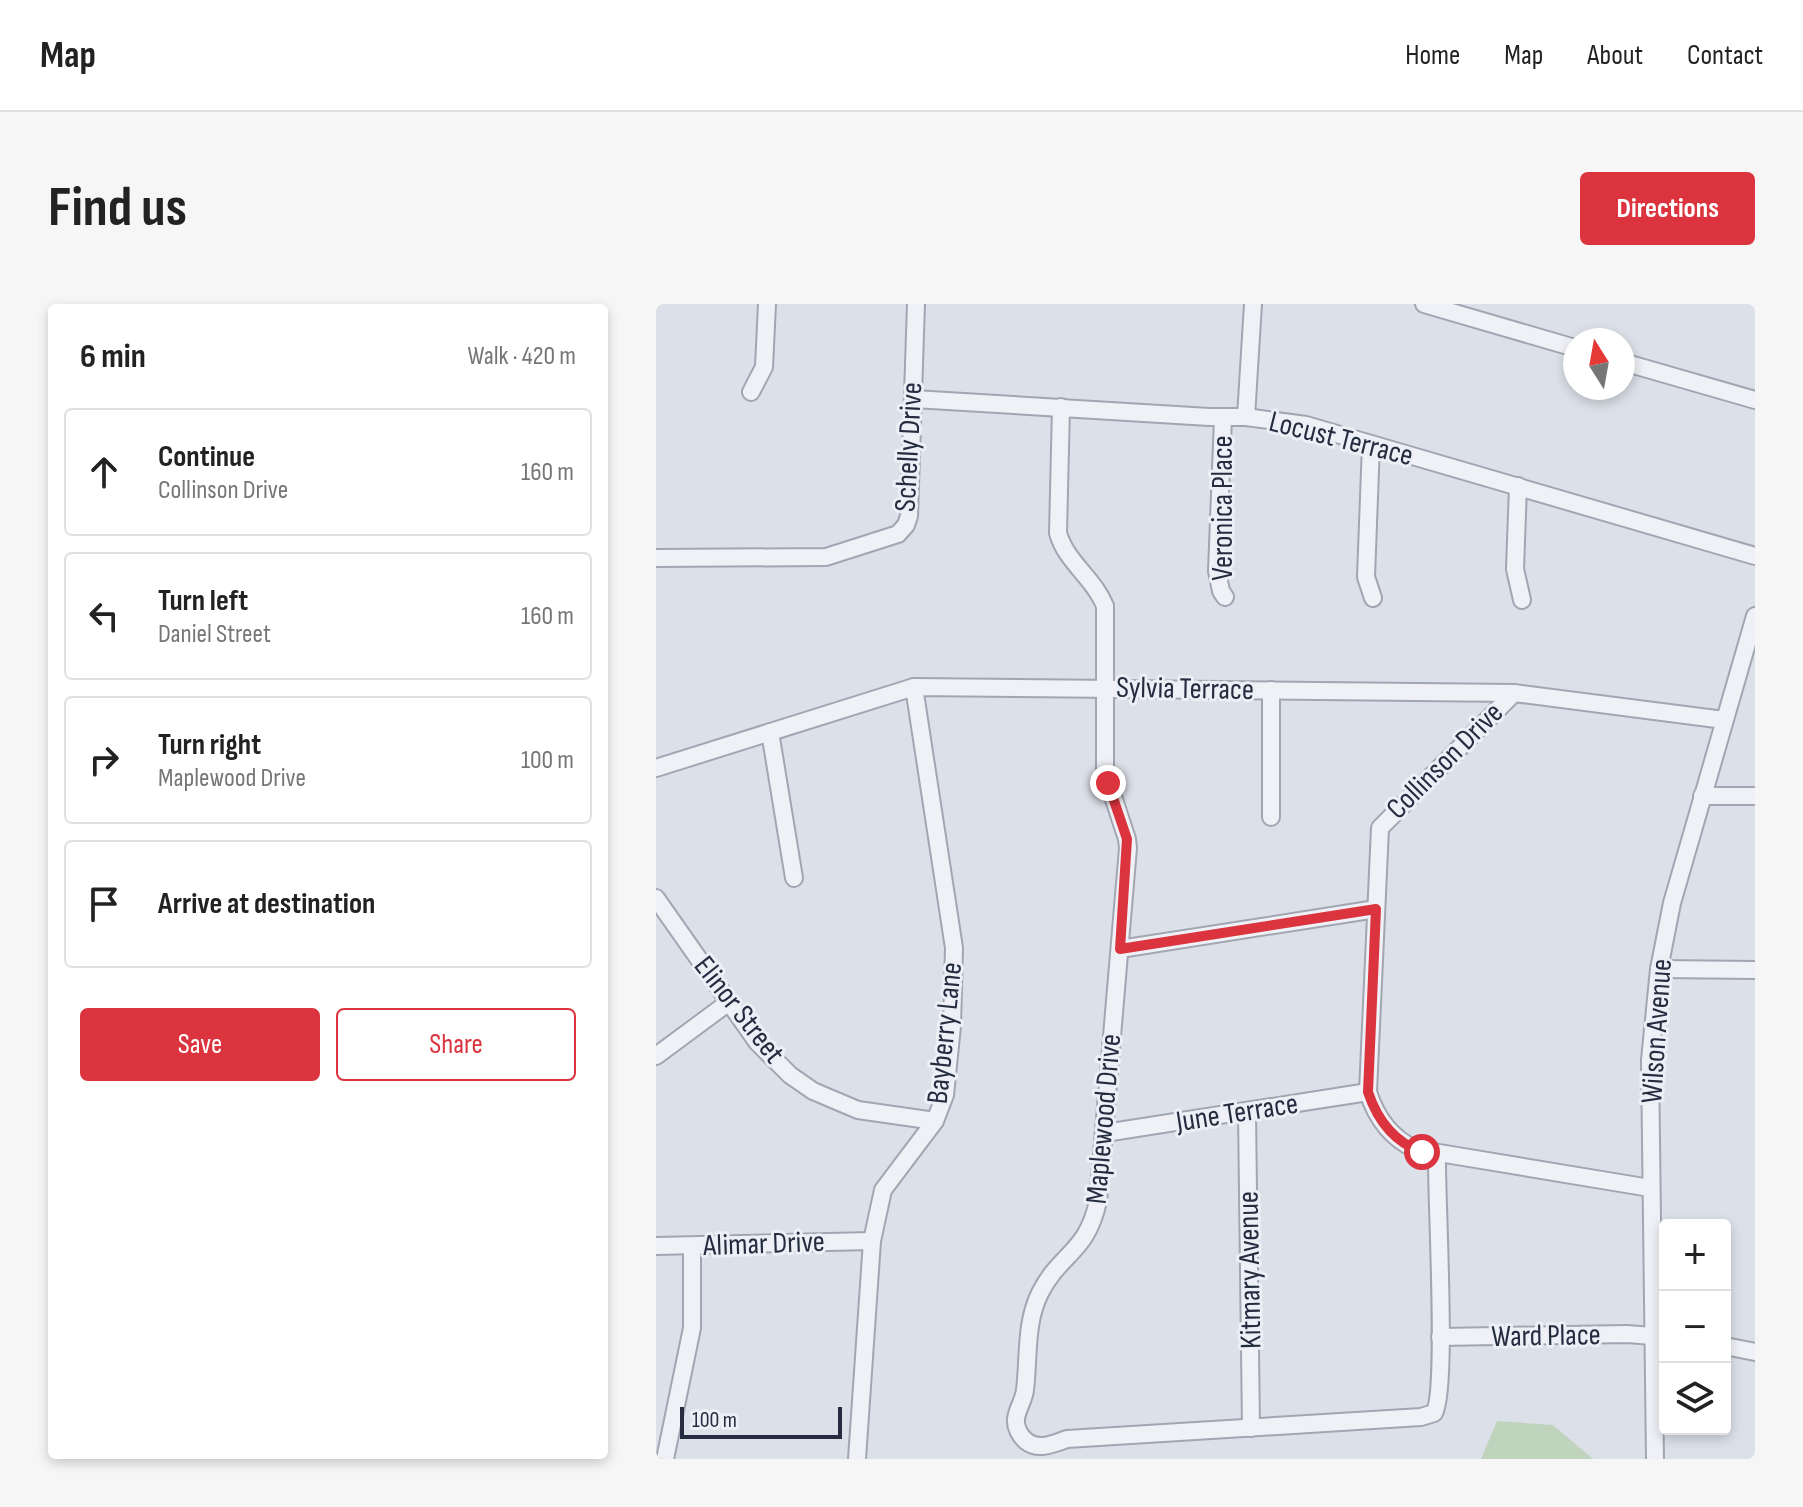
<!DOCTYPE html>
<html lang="en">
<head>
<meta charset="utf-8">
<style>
	:root { --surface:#fff; --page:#f6f6f6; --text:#222; --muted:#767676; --line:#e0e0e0; --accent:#db343e }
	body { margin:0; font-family:"Sofia Sans Condensed",sans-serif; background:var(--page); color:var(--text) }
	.controls { position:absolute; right:24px; bottom:24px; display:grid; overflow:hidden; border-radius:8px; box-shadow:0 4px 12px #0003 }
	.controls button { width:72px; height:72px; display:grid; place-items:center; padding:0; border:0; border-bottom:2px solid var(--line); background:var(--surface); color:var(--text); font:40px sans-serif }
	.compass { position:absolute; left:907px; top:24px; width:72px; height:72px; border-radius:50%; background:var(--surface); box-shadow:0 4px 12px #0003; rotate:349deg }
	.scale { position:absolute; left:24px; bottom:20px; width:162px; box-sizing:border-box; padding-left:8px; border:4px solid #252c40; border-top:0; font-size:22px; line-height:28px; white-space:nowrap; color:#252c40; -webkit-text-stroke:6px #eceff6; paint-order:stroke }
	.stop { position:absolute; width:24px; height:24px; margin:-18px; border:6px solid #db343e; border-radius:50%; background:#fff }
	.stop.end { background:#db343e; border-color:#fff; box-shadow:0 2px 8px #0008 }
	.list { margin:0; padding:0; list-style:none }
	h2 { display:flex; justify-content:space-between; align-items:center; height:104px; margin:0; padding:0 32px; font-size:34px }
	h2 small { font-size:26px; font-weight:400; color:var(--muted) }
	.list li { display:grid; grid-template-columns:52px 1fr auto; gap:24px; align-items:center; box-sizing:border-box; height:128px; margin:0 16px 16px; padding:0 16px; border:2px solid var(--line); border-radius:8px }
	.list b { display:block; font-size:30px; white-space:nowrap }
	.list p { margin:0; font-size:26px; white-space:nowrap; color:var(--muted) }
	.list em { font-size:26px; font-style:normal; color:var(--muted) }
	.actions { display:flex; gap:16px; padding:24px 32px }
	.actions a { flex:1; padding:18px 0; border:2px solid var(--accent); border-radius:8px; text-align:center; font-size:28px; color:var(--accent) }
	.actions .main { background:var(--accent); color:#fff }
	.icon { flex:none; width:44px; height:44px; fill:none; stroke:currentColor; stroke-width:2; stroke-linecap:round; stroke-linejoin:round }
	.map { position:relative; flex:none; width:1099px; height:1155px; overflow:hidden; border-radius:8px }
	header { display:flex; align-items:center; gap:48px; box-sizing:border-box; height:112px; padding:0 40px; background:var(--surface); border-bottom:2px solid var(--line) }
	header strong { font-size:38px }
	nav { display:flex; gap:44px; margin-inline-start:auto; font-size:28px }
	.intro { display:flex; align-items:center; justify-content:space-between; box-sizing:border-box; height:192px; padding:0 48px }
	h1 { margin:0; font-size:56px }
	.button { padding:20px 36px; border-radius:8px; background:var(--accent); color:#fff; font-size:28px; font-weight:700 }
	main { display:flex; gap:48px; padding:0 48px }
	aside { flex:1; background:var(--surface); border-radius:8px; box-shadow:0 4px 12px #0003 }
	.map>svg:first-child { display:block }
	.green { fill:#c0d3bd }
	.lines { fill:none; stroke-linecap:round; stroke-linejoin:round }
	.minor-casing { stroke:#a1a6b2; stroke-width:20 }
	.minor { stroke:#f0f1f6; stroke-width:16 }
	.route { stroke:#db343e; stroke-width:10 }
	.labels { text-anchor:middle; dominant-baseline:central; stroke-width:6; stroke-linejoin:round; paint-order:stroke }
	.street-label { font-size:30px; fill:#252c40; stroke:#eceff6 }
</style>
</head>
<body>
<header>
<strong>Map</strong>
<nav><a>Home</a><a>Map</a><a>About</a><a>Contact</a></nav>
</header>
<div class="intro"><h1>Find us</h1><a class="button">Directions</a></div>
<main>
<aside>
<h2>6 min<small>Walk · 420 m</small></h2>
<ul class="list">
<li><svg class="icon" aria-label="ahead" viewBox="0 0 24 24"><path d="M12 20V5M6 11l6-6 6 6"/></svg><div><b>Continue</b><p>Collinson Drive</p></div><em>160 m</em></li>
<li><svg class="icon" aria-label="left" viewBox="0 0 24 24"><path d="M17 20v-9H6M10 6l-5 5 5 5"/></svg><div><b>Turn left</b><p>Daniel Street</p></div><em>160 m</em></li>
<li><svg class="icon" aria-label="right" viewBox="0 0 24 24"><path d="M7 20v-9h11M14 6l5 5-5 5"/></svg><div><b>Turn right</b><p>Maplewood Drive</p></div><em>100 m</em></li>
<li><svg class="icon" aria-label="arrive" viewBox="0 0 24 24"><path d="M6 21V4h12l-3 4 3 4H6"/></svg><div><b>Arrive at destination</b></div></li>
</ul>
<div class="actions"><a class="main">Save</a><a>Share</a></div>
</aside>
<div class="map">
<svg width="1099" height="1155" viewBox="0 0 1099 1155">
	<rect width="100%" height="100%" fill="#dce0e8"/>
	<polygon class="green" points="841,1117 897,1121 937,1155 825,1155"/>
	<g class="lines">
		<defs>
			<g id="minor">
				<polyline points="768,0 919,44"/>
				<polyline points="967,58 1099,96"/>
				<polyline points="95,88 108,63 111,0"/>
				<polyline points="258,95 553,113 590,113 650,121 1099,252"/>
				<path d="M405 103 402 229C410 258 438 274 449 302V468L471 535 472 544 442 897C431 949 404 949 384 989 369 1019 373 1053 369 1086 368 1096 361 1105 360 1115 359 1123 364 1132 370 1137 382 1147 397 1140 411 1135L765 1113 778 1109C792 1088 780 891 781 851"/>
				<polyline points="590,113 597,0"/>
				<polyline points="567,114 561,267 565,287 569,293"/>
				<polyline points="715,140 710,273 717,294"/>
				<polyline points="862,182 859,265 866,296"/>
				<polyline points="0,254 170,253 242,230 250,221 253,212 260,0"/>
				<path d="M858 389 724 524 712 788C720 813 735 834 759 845L994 884"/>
				<polyline points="114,428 138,574"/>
				<polyline points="0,464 258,383 858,389 1068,416"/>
				<polyline points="1046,492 1099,492"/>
				<polyline points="615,513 615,386"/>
				<polyline points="0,594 101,738 134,771 157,787 202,806 279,817"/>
				<polyline points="464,645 720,605"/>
				<polyline points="1003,665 1099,666"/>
				<polyline points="0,752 73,698"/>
				<polyline points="591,808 595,1124"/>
				<polyline points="449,829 712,788"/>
				<polyline points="0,942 216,937"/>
				<polyline points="784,1033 971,1030 1009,1033"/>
				<polyline points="1069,1042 1099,1048"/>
				<polyline points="9,1155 36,1024 36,943"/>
				<polyline points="201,1155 216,937 227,886 279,817 289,791 296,722 298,644 258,383"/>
				<polyline points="999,1155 994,756 1003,665 1016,599 1099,312"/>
			</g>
		</defs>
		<use href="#minor" class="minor-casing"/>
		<use href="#minor" class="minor"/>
	</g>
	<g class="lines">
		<path class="route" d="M452 479 471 535 464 645 720 605 712 788C721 815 738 838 766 848"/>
	</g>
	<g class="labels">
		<g class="street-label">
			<text transform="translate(685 135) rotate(14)">Locust Terrace</text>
			<text transform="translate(253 143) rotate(-87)">Schelly Drive</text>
			<text transform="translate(567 204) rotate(-90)">Veronica Place</text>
			<text transform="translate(529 385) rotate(1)">Sylvia Terrace</text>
			<text transform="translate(789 457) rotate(-45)">Collinson Drive</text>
			<text transform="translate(83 706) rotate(52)">Elinor Street</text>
			<text transform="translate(1001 727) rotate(-86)">Wilson Avenue</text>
			<text transform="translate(289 729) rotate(-84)">Bayberry Lane</text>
			<text transform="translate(581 809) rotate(-9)">June Terrace</text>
			<text transform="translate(448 815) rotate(-85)">Maplewood Drive</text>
			<text transform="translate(108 940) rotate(-2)">Alimar Drive</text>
			<text transform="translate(594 966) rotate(-91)">Kitmary Avenue</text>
			<text transform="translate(890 1032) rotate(-1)">Ward Place</text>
		</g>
	</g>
</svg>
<div class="controls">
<button>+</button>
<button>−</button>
<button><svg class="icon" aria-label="layers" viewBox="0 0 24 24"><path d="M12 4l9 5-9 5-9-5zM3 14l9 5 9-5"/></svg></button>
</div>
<svg class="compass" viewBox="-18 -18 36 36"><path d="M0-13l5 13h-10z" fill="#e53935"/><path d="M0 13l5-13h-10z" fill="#767676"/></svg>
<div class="scale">100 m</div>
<div class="stop" style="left:766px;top:848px"></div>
<div class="stop end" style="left:452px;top:479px"></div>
</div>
</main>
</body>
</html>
